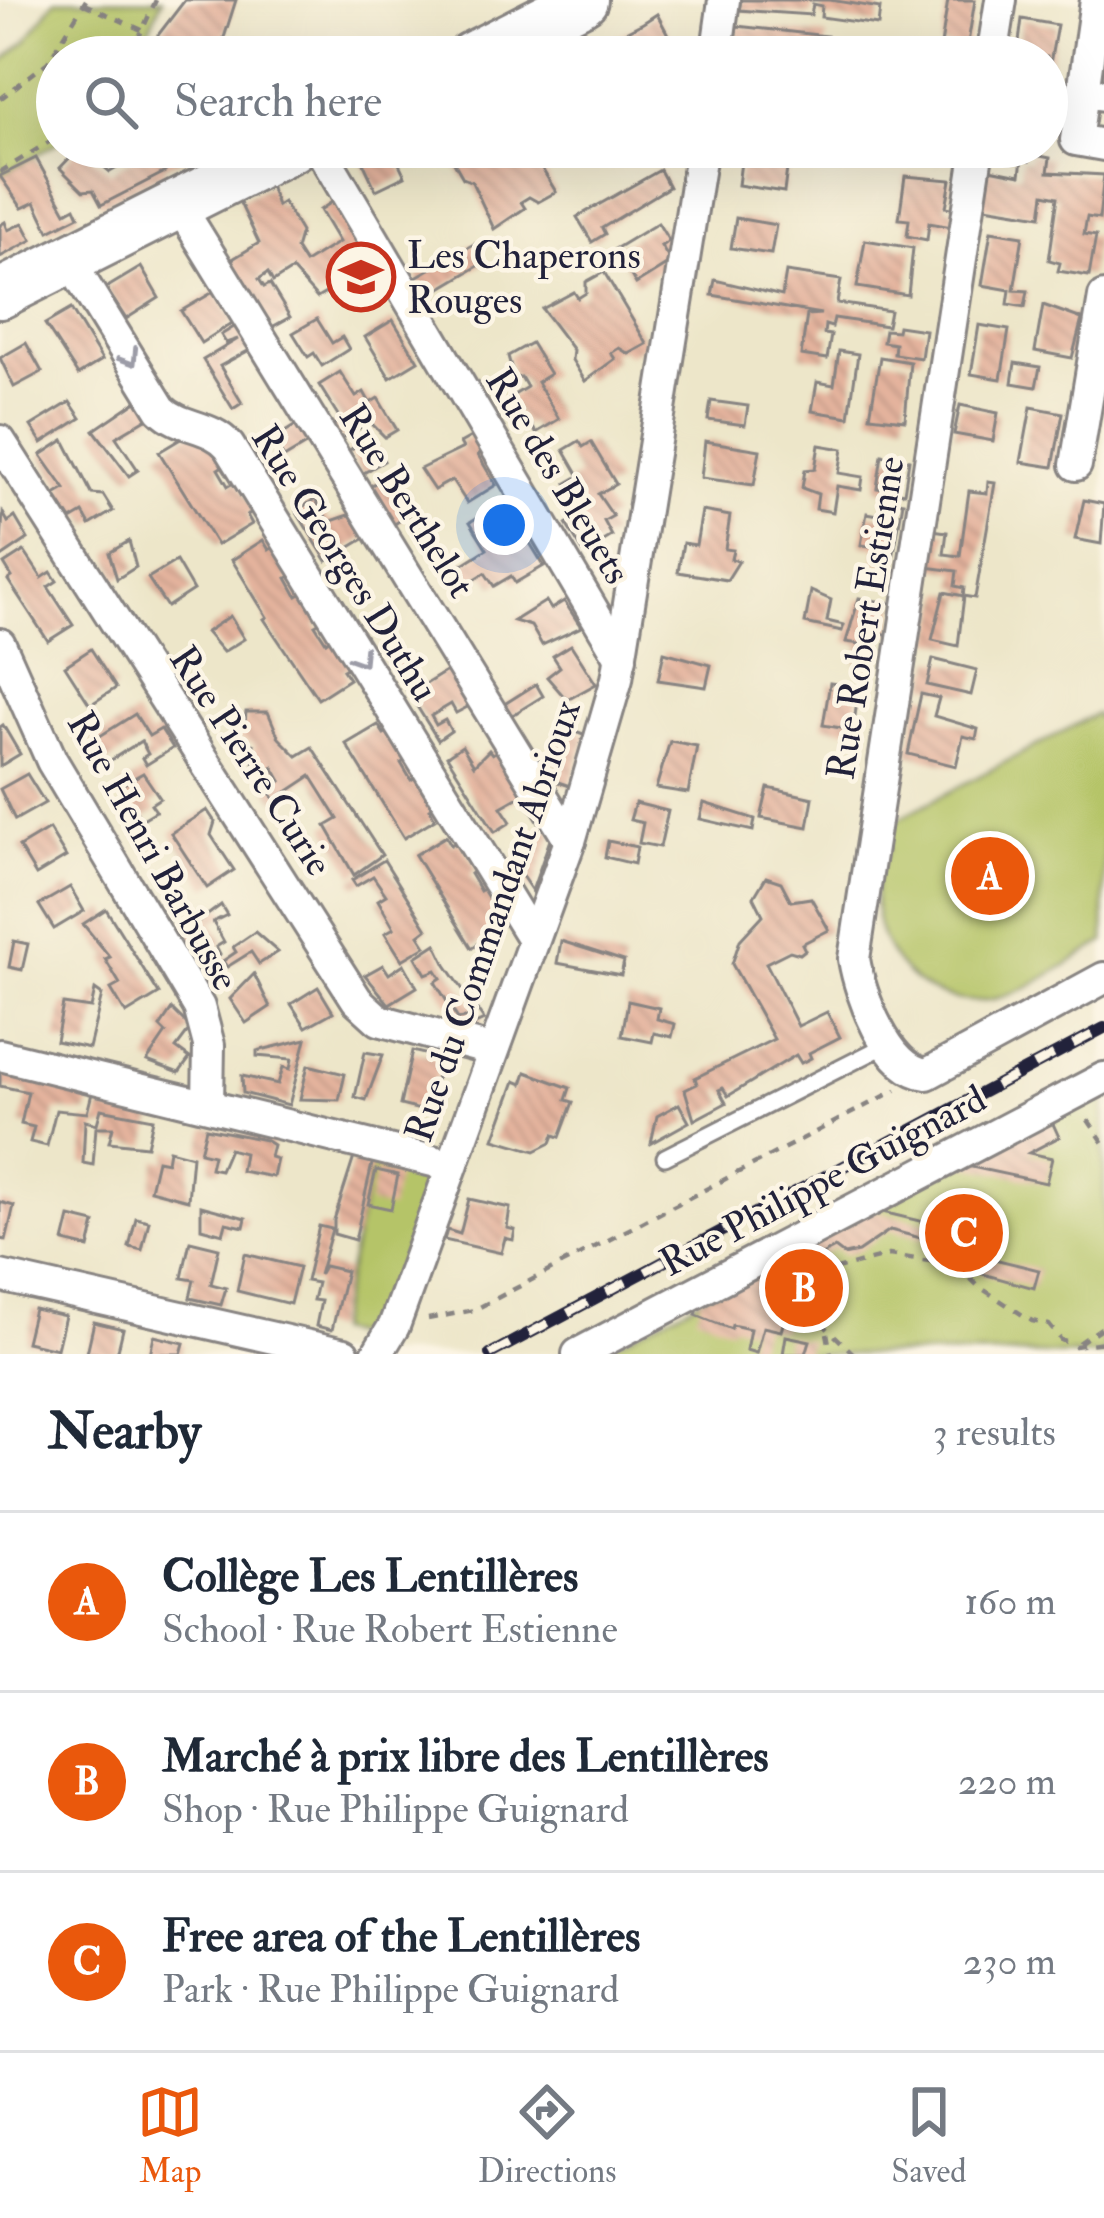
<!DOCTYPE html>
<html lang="en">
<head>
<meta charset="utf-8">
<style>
	:root { --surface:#fff; --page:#f2f2f3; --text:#1f2937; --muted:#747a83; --line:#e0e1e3; --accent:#ea580c }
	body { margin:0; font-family:"IM FELL Double Pica",serif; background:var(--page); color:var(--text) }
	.you { position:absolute; left:504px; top:525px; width:42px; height:42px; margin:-30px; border:9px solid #fff; border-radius:50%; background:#1a73e8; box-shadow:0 0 0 18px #1a73e833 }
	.badge { display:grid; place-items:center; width:78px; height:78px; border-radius:50%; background:var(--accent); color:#fff; font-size:39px; font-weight:700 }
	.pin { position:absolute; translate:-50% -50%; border:6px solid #fff; box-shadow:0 3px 12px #0006 }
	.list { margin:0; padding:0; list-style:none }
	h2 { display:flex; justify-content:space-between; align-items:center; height:156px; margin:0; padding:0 48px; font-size:51px }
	h2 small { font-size:39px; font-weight:400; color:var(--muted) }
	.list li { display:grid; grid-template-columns:78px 1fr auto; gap:36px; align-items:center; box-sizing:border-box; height:180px; padding:0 48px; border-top:3px solid var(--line) }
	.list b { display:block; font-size:45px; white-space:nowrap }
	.list p { margin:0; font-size:39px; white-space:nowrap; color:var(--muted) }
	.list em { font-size:39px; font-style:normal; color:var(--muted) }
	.icon { flex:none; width:66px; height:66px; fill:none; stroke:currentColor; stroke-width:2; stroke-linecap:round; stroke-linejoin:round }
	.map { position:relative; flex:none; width:1104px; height:1354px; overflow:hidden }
	.search { position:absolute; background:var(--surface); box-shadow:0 12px 48px #0002; left:36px; right:36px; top:36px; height:132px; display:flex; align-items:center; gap:30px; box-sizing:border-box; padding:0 42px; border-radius:66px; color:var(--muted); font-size:45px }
	.sheet { height:696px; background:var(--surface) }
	nav { display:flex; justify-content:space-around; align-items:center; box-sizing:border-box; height:168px; border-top:3px solid var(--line); background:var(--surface); font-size:33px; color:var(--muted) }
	nav a { display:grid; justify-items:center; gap:6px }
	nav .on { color:var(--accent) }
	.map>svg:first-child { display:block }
	.green { fill:#b5c467; stroke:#6c7351; stroke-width:3 }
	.building { fill:url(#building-back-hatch) }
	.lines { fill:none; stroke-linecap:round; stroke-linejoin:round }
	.service-casing { stroke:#888482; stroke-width:21 }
	.minor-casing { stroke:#888482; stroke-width:36 }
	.primary-casing { stroke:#888482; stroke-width:54 }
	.path { stroke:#888482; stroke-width:4.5; stroke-dasharray:9 9; stroke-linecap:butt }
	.service { stroke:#fff; stroke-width:15 }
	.minor { stroke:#fff; stroke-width:30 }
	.primary { stroke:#fff; stroke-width:48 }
	.rail-casing { stroke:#22223b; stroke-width:12 }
	.rail { stroke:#fcf5e5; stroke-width:8; stroke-dasharray:22; stroke-linecap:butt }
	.oneway { stroke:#9c9ca7 }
	.labels { text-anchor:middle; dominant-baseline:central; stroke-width:9; stroke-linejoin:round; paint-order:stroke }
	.poi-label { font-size:39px; fill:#22223b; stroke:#fcf5e5; text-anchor:start }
	.street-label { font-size:39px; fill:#22223b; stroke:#fcf5e5 }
</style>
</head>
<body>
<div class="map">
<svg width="1104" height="1354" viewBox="0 0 1104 1354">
	<defs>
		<pattern id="building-back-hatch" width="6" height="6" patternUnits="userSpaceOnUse" patternTransform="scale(3)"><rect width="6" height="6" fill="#e4b39d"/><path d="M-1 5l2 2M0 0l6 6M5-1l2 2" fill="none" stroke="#c39a88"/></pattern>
	</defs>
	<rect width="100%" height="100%" fill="#fcf5e5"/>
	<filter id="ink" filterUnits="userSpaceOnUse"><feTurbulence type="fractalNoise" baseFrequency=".00833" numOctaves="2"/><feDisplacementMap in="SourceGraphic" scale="24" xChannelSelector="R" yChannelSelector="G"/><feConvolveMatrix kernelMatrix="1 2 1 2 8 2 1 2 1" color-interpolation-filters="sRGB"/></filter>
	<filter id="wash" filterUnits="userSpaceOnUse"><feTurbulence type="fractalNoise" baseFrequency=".004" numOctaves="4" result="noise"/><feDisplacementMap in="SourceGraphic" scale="48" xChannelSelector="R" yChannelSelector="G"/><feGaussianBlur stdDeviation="2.7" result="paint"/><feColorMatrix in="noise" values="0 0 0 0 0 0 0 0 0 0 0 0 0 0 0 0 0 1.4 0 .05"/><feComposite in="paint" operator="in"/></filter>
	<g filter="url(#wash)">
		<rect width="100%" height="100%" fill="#ede6c9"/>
		<g class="green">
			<polygon points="55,0 162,0 136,57 57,57 57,143 0,176 0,63 26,41"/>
			<path d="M1096 714 1104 728V942C1073 959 1039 985 1005 996 917 1024 843 926 890 849L883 827Z"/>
			<polygon points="1104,1086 1104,1354 597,1354"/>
			<polygon points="374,1155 421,1165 429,1180 378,1330 363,1337 335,1331"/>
		</g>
		<g id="blocks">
			<g class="building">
				<polygon points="185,0 236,0 222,44 239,57 149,57 145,52"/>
				<polygon points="741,0 830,0 880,8 878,25 821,17 822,6 813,4 811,15 739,10"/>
				<polygon points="948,0 975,0 967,49 941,45"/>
				<polygon points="657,14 680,57 576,57 643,23"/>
				<polygon points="1022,19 1057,25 1049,69 1047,57 1017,57"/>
				<polygon points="737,26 827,36 822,57 758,57 760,49 734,45"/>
				<polygon points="80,147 110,172 154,147 215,147 164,167 165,172 101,205 93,190 83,191 60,168"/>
				<polygon points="385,147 391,147 405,176 376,190 361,158"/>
				<polygon points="472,147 529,147 556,192 538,202 529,197 521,202 525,208 494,229 472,182 463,178 451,157"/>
				<polygon points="742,154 788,161 784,192 738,185"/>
				<polygon points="1030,154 1050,158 1048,172 1104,175 1099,219 1087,217 1084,234 1096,236 1089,276 1058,271 1060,263 1049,260 1058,197 1044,194 1041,216 979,206 985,168 1020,175 1022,159 1029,161"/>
				<polygon points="36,158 66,212 75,207 79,216 49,231 35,202 22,208 0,176"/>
				<polygon points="660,170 669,187 602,228 605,234 592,242 577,217"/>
				<polygon points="905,176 951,180 946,207 955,209 952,227 929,223 927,240 907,236 909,220 899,219"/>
				<polygon points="270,185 277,206 283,202 301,232 296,249 305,263 339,242 320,210 335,200 390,291 371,303 365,291 351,299 334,300 329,291 317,298 292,270 273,282 268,273 259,279 264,287 270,284 290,317 272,327 231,260 259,243 239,201"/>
				<polygon points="736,218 776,225 771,254 731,248"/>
				<polygon points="5,222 8,230 23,223 32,240 0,257 0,225"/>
				<polygon points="658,223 669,241 661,246 671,262 636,284 615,249"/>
				<polygon points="991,231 1023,236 1014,290 1028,291 1025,307 1008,304 1010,290 982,285"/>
				<polygon points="865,240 913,248 908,295 857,287"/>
				<polygon points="474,244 485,262 436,291 431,284 424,289 416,277"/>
				<polygon points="141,267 159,298 126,319 106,288"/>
				<polygon points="604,272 647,344 629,354 619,348 611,353 615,359 585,381 572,360 573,350 542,309 574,292 578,298 586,293 586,282"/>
				<polygon points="786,272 841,280 837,303 890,311 887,326 834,318 832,327 825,325 824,334 831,335 827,359 801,355 807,315 821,314 712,295 715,280 782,296"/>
				<polygon points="215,291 234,322 201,343 181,311"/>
				<polygon points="1043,305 1082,319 1072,358 1035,351"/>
				<polygon points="71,309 102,360 78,375 45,324"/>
				<polygon points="317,319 332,343 342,337 349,349 322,366 314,353 308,357 293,333"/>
				<polygon points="393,320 418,361 390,378 365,337"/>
				<polygon points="242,322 257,346 220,366 242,403 233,409 203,360 238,339 226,343 221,335"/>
				<polygon points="979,325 1009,330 1001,379 971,374"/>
				<polygon points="898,326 925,330 921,358 894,354 895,344 883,342 885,330 897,331"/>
				<polygon points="26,343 42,372 14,387 0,358"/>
				<polygon points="531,343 550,374 537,382 559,419 536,433 530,422 525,425 509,398 527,387 521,377 514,378 508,356"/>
				<polygon points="839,351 858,354 849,417 812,411 817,382 834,385"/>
				<polygon points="880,357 910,362 905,420 870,416"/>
				<polygon points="1015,363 1040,367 1036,387 1012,383"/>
				<polygon points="340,372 356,397 364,392 370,403 378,398 397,430 385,437 370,422 341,439 332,426 341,420 319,385"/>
				<polygon points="147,394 158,412 116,437 138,470 129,476 94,430"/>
				<polygon points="711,401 748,406 745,425 708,420"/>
				<polygon points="70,402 81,418 42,443 31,426"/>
				<polygon points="960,405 998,413 993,441 954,434"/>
				<polygon points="1031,407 1063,413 1053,467 1021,462"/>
				<polygon points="297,413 314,440 284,458 272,440 296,425 291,417"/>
				<polygon points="194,431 208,435 226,464 218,469 228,486 237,481 254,511 247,515 252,524 217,545 159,452"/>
				<polygon points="476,434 486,450 478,455 496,485 467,503 452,480 434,490 420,469 463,448 460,443"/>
				<polygon points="370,437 384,461 362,474 348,451"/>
				<polygon points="64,440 92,494 103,495 113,511 90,525 83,513 71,520 55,495 65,489 41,455"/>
				<polygon points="579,441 583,447 591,442 616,484 598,494 613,516 604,521 612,536 584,553 566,524 584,513 567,483 579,476 564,450"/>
				<polygon points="705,441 760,450 754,485 701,478"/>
				<polygon points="819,445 843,449 839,473 863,477 861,490 837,486 833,512 816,509 818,494 802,488 805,470 815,469"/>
				<polygon points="882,455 909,460 904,493 877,488"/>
				<polygon points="386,477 410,514 393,525 370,486"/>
				<polygon points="988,482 995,483 975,598 963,596 964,588 955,586 957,571 926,567 932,530 947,532 944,554 960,556 969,491 987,493"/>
				<polygon points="315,499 329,522 352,514 372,534 327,561 296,511"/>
				<polygon points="886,499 903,502 892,564 876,561 878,547 861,545 867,513 884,516"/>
				<polygon points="1084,500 1104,504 1101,544 1075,539"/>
				<polygon points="499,504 515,531 501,540 505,547 525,535 544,566 515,583 511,576 494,586 485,573 467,584 457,568 487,549 470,522"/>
				<polygon points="702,511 730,516 725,549 733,550 731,559 739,561 727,580 678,572 683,543 696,545"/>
				<polygon points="3,513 8,522 15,517 28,539 0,558"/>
				<polygon points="263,540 269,550 277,545 295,573 287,578 297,596 306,591 324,620 315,625 326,642 334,636 352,665 343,670 349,679 318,699 264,619 267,617 232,560"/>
				<polygon points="129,541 136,567 117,579 109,553"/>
				<polygon points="24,551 42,578 51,572 57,581 48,587 73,625 48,641 8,580 12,577 4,564"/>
				<polygon points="176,561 193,590 167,607 148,578"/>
				<polygon points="811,591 831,600 827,621 844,625 842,631 805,623"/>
				<polygon points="944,592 964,596 958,646 932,640"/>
				<polygon points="859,598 895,604 890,635 880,633 874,668 857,664 860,644 846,642"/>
				<polygon points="546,601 551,609 564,601 581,627 542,645 531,626 514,621"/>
				<polygon points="230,616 244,639 223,652 206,632"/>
				<polygon points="571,645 596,684 567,700 547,677 560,667 553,656"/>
				<polygon points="397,647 416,690 453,667 475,703 456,713 451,704 431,716 436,725 445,720 451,731 438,740 385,655"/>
				<polygon points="91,649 116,688 90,705 65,666"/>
				<polygon points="664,652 711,665 706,687 658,680"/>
				<polygon points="933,659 977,670 971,695 927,685"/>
				<polygon points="830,683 859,687 853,730 823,725"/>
				<polygon points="536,684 543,696 511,716 503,705"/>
				<polygon points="921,694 939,698 934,716 978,729 976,739 963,736 956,766 908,754"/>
				<polygon points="246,712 268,712 279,738 297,756 312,747 382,855 354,875 326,826 338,819 311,776 275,800 268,789 281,781 273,767 261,774 253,761 254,745 233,734 245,724"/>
				<polygon points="135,714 149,736 161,729 173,748 146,765 142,758 148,754 141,741 103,765 92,741"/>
				<polygon points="3,725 20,754 0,766 0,727"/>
				<polygon points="378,725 384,734 391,730 409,759 401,763 411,780 419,775 437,804 430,809 435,819 404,838 346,744"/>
				<polygon points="562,726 586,735 570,786 555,781 561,763 551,760"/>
				<polygon points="670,741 697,746 688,793 656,788"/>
				<polygon points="462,746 474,765 489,750 492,754 502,748 529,791 501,807 511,822 495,832 447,756"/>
				<polygon points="143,773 160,798 151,804 156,811 141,820 131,803 127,806 120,786"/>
				<polygon points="27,774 45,803 15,820 0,789"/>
				<polygon points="768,788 813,798 808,827 761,818"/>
				<polygon points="635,803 668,811 660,847 639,843 643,823 630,820"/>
				<polygon points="704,803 755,819 753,831 700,819"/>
				<polygon points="207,810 215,822 211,835 234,870 207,888 171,833"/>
				<polygon points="538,827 553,831 532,891 514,864 519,851 528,854"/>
				<polygon points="49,829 66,857 36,875 19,847"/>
				<polygon points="446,836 451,845 459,840 477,869 470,874 480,891 488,886 509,920 472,948 415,855"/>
				<polygon points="608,841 637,847 634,864 605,857"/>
				<polygon points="384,860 427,929 419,935 426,946 402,960 385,933 394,928 378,900 386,895 373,876 356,886 352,880"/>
				<polygon points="766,877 781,882 791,901 811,898 829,930 802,944 805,950 800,954 790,951 766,963 798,1026 827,1012 840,1037 809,1053 811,1058 801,1063 796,1055 728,1096 723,1088 719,1090 726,1103 694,1120 685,1090 697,1084 695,1078 774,1039 732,964 740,940 763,915 754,897"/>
				<polygon points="70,887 84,911 54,929 39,905"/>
				<polygon points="221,905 227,915 213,922 224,942 216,947 220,955 207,963 186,931"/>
				<polygon points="106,909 159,994 126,1014 111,989 120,984 105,959 110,957 83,924"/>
				<polygon points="255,932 278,952 259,964 251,952 227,967 223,961 236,952 233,947"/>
				<polygon points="14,941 28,944 22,970 9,967"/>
				<polygon points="561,941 624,961 621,975 557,963"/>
				<polygon points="436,944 446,965 484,1020 475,1024 471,1017 458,1019 435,982 441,978 436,970 426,974 416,957"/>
				<polygon points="404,964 417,987 389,1004 365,975 383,965 389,974"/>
				<polygon points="254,974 270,1007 246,1023 230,999"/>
				<polygon points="318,987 333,1012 306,1027 291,1004"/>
				<polygon points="95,990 102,995 89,1048 56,1041 63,1004 91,1008"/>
				<polygon points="628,1001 659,1008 657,1019 675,1024 672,1037 654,1033 652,1042 622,1036"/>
				<polygon points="172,1009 191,1028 176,1048 190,1058 179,1073 147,1061 166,1033 160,1027"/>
				<polygon points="306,1039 289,1105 243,1093 242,1076 278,1084 283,1067 290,1069 292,1059 257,1056 257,1051"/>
				<polygon points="412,1051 441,1058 428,1112 400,1105"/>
				<polygon points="365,1052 383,1055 366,1100 355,1097"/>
				<polygon points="308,1065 345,1074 339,1100 300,1099"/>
				<polygon points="0,1067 93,1089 87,1113 56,1110 47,1146 30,1142 34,1127 21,1124 28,1092 0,1086"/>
				<polygon points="526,1072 570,1088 566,1100 573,1102 560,1137 554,1135 551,1143 535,1151 494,1139 515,1081 522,1084"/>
				<polygon points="679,1104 689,1122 651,1143 657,1116"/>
				<polygon points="101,1109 153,1119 147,1146 109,1142 113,1127 96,1127 93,1165 83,1163 85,1121 97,1124"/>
				<polygon points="1049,1115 1059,1137 1029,1153 1052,1158 1046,1183 957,1164"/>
				<polygon points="206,1128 265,1140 273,1145 270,1157 277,1159 273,1177 241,1171 244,1153 229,1149 220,1170 210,1168 213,1155 200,1152"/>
				<polygon points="169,1150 192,1156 188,1200 150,1190 157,1160 167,1162"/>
				<polygon points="356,1151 374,1155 355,1240 334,1234 334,1220"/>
				<polygon points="376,1170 398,1175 391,1209 368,1204"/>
				<polygon points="469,1199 510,1208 507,1228 515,1230 513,1240 505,1238 501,1253 444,1240 447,1230 460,1234"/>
				<polygon points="0,1202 14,1206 6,1240 0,1239"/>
				<polygon points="201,1206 246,1218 244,1227 226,1223 223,1234 201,1228"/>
				<polygon points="870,1209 928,1223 924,1239 890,1230 858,1252 844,1255 835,1248 804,1264 800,1246"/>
				<polygon points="70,1217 95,1223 89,1248 64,1242"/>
				<polygon points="136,1218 149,1221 142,1250 129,1247"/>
				<polygon points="319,1226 332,1229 319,1275 324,1266 346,1271 332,1330 316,1326 321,1301 313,1300 317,1283 306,1281"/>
				<polygon points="190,1241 219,1248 211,1284 226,1288 221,1305 190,1298 194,1280 182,1278"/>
				<polygon points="245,1254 299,1267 290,1304 237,1291"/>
				<polygon points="982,1256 1039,1270 1034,1288 979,1273"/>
				<polygon points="778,1266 776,1285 788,1308 781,1331 763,1327 756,1353 746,1350 750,1329 732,1325 731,1329 696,1315 701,1299"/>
				<polygon points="34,1309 65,1316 57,1349 26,1342"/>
				<polygon points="94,1322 123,1329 117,1354 87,1353"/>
				<polygon points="154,1336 184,1343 181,1354 150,1354"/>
				<polygon points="786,1336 810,1341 806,1354 783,1354"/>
			</g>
		</g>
	</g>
	<g filter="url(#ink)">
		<use href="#blocks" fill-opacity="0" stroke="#888482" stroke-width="3"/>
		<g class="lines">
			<defs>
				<polyline id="service" points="665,1157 890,1043"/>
				<g id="minor">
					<polyline points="716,57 724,0"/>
					<polyline points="992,57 1001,0"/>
					<polyline points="1083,92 1096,0"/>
					<polyline points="1104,95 1083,92 1076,140 1104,145"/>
					<polyline points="319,147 621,658"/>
					<path d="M978 147 854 959C860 995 887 1070 927 1074L1104 978"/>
					<polyline points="177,202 570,841"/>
					<path d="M68 258 161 409C181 429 210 424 229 446L533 939"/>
					<polyline points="0,441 357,1000 379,1020 491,1050"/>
					<polyline points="1076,465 1104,297"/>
					<polyline points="0,644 52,761 199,1007 209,1045 208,1104"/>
					<polyline points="0,1055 449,1165"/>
					<polyline points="0,1276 344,1354"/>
					<polyline points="377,1354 394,1326 570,841 617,679 702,147"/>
					<polyline points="578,1354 1104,1078"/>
				</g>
				<g id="primary">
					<polyline points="471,57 583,0"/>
					<polyline points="0,294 292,147"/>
				</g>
			</defs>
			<use href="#service" class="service-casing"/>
			<use href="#minor" class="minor-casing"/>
			<use href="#primary" class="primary-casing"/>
			<g class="path">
				<polyline points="84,4 144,31"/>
				<polyline points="130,57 156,0"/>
				<polyline points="0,99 48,62 86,0"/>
				<polyline points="0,172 57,137"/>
				<polyline points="1088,1120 1104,1143"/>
				<polyline points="428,1319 474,1310 896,1090"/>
				<polyline points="827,1333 831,1354"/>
				<polyline points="1079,1343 1104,1326"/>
				<polyline points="854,1354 826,1327 803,1278 889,1255 957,1265 978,1286 1032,1321 1049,1325 1061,1340 1075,1346 1104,1342"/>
			</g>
			<use href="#service" class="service"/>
			<use href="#minor" class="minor"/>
			<use href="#primary" class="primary"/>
			<defs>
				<polyline id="rail" points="490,1354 1104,1028"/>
			</defs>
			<use href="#rail" class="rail-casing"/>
			<use href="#rail" class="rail"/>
		</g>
		<defs><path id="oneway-chevron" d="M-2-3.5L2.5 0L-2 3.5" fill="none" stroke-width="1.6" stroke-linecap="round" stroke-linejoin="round" transform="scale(3)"/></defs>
		<g class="oneway">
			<use href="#oneway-chevron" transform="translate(130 358) rotate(58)"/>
			<use href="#oneway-chevron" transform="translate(360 658) rotate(58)"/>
		</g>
	</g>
	<defs>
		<symbol id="school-ring" viewBox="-11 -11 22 22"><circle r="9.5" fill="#fcf5e5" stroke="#c8321e" stroke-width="1.5"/><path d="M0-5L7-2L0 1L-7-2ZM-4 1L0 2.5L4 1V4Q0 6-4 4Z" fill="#c8321e"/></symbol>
	</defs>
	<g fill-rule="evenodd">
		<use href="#school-ring" x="323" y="239" width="76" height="76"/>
	</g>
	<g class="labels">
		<g class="poi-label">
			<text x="407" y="255">Les Chaperons<tspan x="407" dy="45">Rouges</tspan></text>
		</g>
		<g class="street-label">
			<text transform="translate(558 476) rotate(59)">Rue des Bleuets</text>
			<text transform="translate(407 501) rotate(58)">Rue Berthelot</text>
			<text transform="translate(345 563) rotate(58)">Rue Georges Duthu</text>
			<text transform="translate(866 618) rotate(-81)">Rue Robert Estienne</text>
			<text transform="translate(251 761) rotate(57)">Rue Pierre Curie</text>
			<text transform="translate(153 851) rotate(61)">Rue Henri Barbusse</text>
			<text transform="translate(493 921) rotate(-71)">Rue du Commandant Abrioux</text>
			<text transform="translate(823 1181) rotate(-28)">Rue Philippe Guignard</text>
		</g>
	</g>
</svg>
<div class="you"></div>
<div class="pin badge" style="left:990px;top:876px">A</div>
<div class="pin badge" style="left:804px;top:1288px">B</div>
<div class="pin badge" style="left:964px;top:1233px">C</div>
<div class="search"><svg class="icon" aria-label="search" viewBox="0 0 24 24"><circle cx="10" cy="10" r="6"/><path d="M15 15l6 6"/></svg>Search here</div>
</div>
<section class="sheet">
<h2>Nearby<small>3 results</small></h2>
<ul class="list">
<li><span class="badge">A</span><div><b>Collège Les Lentillères</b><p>School · Rue Robert Estienne</p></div><em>160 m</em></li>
<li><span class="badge">B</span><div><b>Marché à prix libre des Lentillères</b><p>Shop · Rue Philippe Guignard</p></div><em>220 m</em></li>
<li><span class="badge">C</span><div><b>Free area of the Lentillères</b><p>Park · Rue Philippe Guignard</p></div><em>230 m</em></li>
</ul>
</section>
<nav>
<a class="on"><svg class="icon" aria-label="map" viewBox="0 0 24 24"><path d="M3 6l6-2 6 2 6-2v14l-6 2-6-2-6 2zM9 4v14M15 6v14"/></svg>Map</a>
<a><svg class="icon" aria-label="directions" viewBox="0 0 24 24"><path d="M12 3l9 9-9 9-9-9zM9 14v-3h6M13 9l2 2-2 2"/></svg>Directions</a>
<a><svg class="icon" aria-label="saved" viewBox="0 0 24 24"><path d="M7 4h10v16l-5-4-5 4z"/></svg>Saved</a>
</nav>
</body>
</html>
